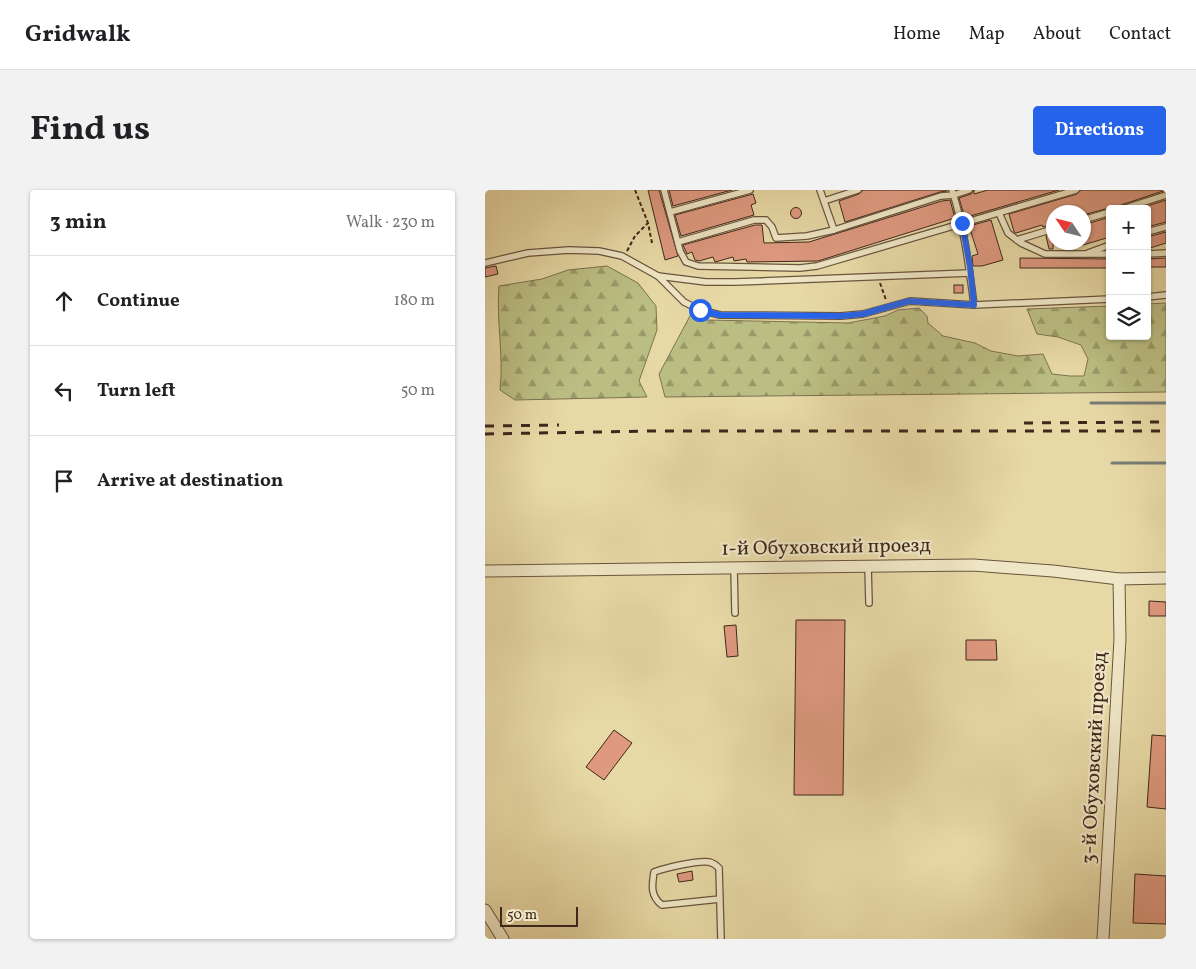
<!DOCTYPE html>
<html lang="en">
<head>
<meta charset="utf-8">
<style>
	:root { --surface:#fff; --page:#f2f2f2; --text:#202124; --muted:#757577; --line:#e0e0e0; --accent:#2563eb }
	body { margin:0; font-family:Vollkorn,serif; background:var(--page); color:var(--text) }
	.controls { position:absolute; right:15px; top:15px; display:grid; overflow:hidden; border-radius:5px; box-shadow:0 1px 4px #0004 }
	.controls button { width:45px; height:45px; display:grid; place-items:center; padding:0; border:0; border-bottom:1px solid var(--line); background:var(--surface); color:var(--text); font:25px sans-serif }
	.compass { position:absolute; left:561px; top:15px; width:45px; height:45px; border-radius:50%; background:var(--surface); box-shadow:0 1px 4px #0004; rotate:305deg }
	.scale { position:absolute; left:15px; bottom:12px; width:78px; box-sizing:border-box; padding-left:5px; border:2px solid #3f271c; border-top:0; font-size:14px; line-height:18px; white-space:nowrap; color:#3f271c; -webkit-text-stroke:4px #efe6c5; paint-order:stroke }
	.stop { position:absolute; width:15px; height:15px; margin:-11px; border:4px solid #2563eb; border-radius:50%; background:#fff }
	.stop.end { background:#2563eb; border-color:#fff; box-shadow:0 1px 5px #0008 }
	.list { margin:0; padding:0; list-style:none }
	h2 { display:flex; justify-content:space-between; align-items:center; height:65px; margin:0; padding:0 20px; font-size:21px }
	h2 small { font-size:16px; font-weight:400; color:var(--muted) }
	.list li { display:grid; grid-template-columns:32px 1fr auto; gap:15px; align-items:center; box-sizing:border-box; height:90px; padding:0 20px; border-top:1px solid var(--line) }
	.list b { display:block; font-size:19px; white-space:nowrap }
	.list em { font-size:16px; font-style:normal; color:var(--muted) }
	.icon { flex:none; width:28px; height:28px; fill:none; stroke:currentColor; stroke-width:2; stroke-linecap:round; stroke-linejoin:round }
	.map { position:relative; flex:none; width:681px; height:749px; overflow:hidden; border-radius:5px }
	header { display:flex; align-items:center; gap:30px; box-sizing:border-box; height:70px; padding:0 25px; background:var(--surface); border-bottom:1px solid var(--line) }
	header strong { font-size:24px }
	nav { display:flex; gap:28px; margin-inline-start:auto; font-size:18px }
	.intro { display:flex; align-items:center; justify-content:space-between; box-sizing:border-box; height:120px; padding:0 30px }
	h1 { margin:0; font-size:35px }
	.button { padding:12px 22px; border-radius:5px; background:var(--accent); color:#fff; font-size:18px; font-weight:700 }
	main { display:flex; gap:30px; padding:0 30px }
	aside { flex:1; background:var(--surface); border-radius:5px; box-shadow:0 1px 4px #0004 }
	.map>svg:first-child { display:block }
	.forest { fill:url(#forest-firs); stroke:#7d7250 }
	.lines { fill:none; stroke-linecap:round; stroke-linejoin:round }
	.stream { stroke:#777d77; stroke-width:3 }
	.building { fill:#de997f; stroke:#3f271c }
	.service-casing { stroke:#69543e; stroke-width:8 }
	.minor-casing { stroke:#69543e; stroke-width:13 }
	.path { stroke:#3f271c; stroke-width:2; stroke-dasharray:4 2.5; stroke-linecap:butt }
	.service { stroke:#efe6c5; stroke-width:5.5 }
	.minor { stroke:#efe6c5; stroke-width:11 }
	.rail { stroke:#3f271c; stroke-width:3; stroke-dasharray:9 9; stroke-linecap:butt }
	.route { stroke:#2563eb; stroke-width:6 }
	.labels { text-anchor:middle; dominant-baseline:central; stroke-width:4.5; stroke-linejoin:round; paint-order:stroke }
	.street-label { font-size:20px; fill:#3f271c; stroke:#efe6c5 }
</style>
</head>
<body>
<header>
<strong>Gridwalk</strong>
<nav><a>Home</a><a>Map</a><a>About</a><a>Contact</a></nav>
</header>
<div class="intro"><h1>Find us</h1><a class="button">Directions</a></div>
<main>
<aside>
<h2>3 min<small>Walk · 230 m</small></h2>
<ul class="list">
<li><svg class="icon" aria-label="ahead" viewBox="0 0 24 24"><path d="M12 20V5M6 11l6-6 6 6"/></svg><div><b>Continue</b></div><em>180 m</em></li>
<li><svg class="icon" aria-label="left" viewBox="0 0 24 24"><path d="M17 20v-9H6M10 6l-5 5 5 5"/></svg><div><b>Turn left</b></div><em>50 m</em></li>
<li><svg class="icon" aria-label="arrive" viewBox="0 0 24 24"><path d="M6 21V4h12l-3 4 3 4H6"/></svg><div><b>Arrive at destination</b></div></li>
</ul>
</aside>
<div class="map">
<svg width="681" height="749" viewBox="0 0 681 749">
	<defs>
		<pattern id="forest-firs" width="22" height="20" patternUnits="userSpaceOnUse" patternTransform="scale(1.25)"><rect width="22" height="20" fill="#bbbe83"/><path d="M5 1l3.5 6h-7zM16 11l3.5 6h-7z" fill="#999a6a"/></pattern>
	</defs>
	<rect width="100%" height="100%" fill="#e7d9a6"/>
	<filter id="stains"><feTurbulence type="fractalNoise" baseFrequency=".004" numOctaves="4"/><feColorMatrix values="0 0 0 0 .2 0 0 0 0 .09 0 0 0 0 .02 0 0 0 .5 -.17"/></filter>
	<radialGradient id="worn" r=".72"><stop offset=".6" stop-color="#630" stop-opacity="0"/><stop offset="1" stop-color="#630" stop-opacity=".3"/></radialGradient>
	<g class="forest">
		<path d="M122 76 153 93 171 116 172 140 154 191 162 207 30 210 15 200C19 165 11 131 14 96L57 89 83 80Z"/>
		<polygon points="681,113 681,202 180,207 174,184 206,124 221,130 363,133 400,126 413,120 434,118 442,126 443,133 458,146 490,153 506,161 533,166 558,164 567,184 585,186 599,186 603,169 596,155 573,147 552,144 542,119 625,116 625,146 662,146 662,114"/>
	</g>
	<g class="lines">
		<g class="stream">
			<polyline points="606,213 681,213"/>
			<polyline points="627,273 681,273"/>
		</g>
	</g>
	<g class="building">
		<polygon points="163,0 174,0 193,66 180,70"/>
		<polygon points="184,0 247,0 188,16"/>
		<polygon points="378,0 462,0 462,1 455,2 360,32 354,11 374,4"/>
		<polygon points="489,0 489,4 503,0 574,0 482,27 481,24 479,25 474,8 486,4"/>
		<polygon points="596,0 681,0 636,15 632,19 624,18 598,25 598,22 568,22 568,34 558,37 557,35 531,43 529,42 524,24 592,4"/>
		<polygon points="268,4 271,13 266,15 269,25 196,46 190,25"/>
		<polygon points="465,10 470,28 333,71 262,72 261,69 249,71 248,67 230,72 228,67 214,71 210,70 207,62 202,64 198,55 270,35 277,35 279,53 324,52 457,11"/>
		<polygon points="681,10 681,32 662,37 662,19 653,19"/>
		<circle cx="311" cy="23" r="5.5"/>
		<polygon points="625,27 625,47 598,55 598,35"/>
		<polygon points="506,30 518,70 497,76 488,76 487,66 493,64 484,36"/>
		<polygon points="681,42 681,53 662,59 662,47"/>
		<polygon points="568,44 568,59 564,59 561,46"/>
		<polygon points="535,68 625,69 625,78 535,78"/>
		<polygon points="681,68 681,77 662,77 662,69"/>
		<polygon points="11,76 13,84 0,87 0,78"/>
		<rect x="469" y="95" width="9" height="8"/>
		<polygon points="664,411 681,412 681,426 664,426"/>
		<polygon points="311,430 360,430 358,605 309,605"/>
		<polygon points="251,435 253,466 242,467 239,436"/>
		<polygon points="481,450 511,450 512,470 481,470"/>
		<polygon points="129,540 147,553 119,590 101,577"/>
		<polygon points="667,545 681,546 681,619 662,617"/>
		<polygon points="207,681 208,690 194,692 192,684"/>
		<polygon points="650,684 681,686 681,734 648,733"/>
	</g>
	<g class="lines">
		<defs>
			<g id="service">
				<polyline points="179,0 195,61 201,72 213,76 315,78 332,76 591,0"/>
				<polyline points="335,0 349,40"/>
				<path d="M467 0C479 37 484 76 489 115"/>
				<polyline points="339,11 373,0"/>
				<polyline points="637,19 681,5"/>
				<polyline points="185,22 265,0"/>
				<polyline points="514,23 523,43 536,53 560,64 625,64"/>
				<polyline points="598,30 625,22"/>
				<polyline points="662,42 681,37"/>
				<polyline points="532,50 568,39"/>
				<polyline points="193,52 269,30 281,30 287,37 291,48 322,46 349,40 456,6 469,5 484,0"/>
				<polyline points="603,63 625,55"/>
				<polyline points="662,64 681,63"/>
				<polyline points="0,73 43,63 84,60 114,61 137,66 173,86 199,112 215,120 235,125 356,126 378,124 425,111 489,115 625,109"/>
				<polyline points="173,86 221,92 250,92 485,83"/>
				<polyline points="662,107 681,105"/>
				<polyline points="383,376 384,413"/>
				<polyline points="249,378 250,423"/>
				<path d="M235 709 177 715C165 706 167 695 169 682 180 678 213 670 224 672 229 673 231 675 234 678L236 749"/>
			</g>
			<g id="minor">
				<polyline points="0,381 488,375 568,381 634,389 681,388"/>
				<polyline points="0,720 18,749"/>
				<polyline points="618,749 635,449 634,389"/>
			</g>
		</defs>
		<use href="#service" class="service-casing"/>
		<use href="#minor" class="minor-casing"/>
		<g class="path">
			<polyline points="150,0 163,33 167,53"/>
			<polyline points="142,61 150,46 163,33"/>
			<polyline points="395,93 401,110"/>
		</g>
		<use href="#service" class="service"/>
		<use href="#minor" class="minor"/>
		<g class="rail">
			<polyline points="539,233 681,232"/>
			<polyline points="0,236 74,235"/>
			<polyline points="0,244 167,241 681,241"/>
		</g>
	</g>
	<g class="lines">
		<polyline class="route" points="215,120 235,125 356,126 378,124 424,111 489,115 485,77 477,33"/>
	</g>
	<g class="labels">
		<g class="street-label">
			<text transform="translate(341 358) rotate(-1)">1-й Обуховский проезд</text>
			<text transform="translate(610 568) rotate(-87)">3-й Обуховский проезд</text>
		</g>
	</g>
	<rect width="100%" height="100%" filter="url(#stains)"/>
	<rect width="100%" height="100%" fill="url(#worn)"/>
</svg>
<div class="controls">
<button>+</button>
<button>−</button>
<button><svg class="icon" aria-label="layers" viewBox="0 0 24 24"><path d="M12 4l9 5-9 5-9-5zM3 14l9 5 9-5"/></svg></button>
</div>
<svg class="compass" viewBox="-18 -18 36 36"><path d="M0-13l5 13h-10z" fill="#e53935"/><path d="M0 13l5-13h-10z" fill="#757577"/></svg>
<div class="scale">50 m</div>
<div class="stop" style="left:215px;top:120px"></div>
<div class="stop end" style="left:477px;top:33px"></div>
</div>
</main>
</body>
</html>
